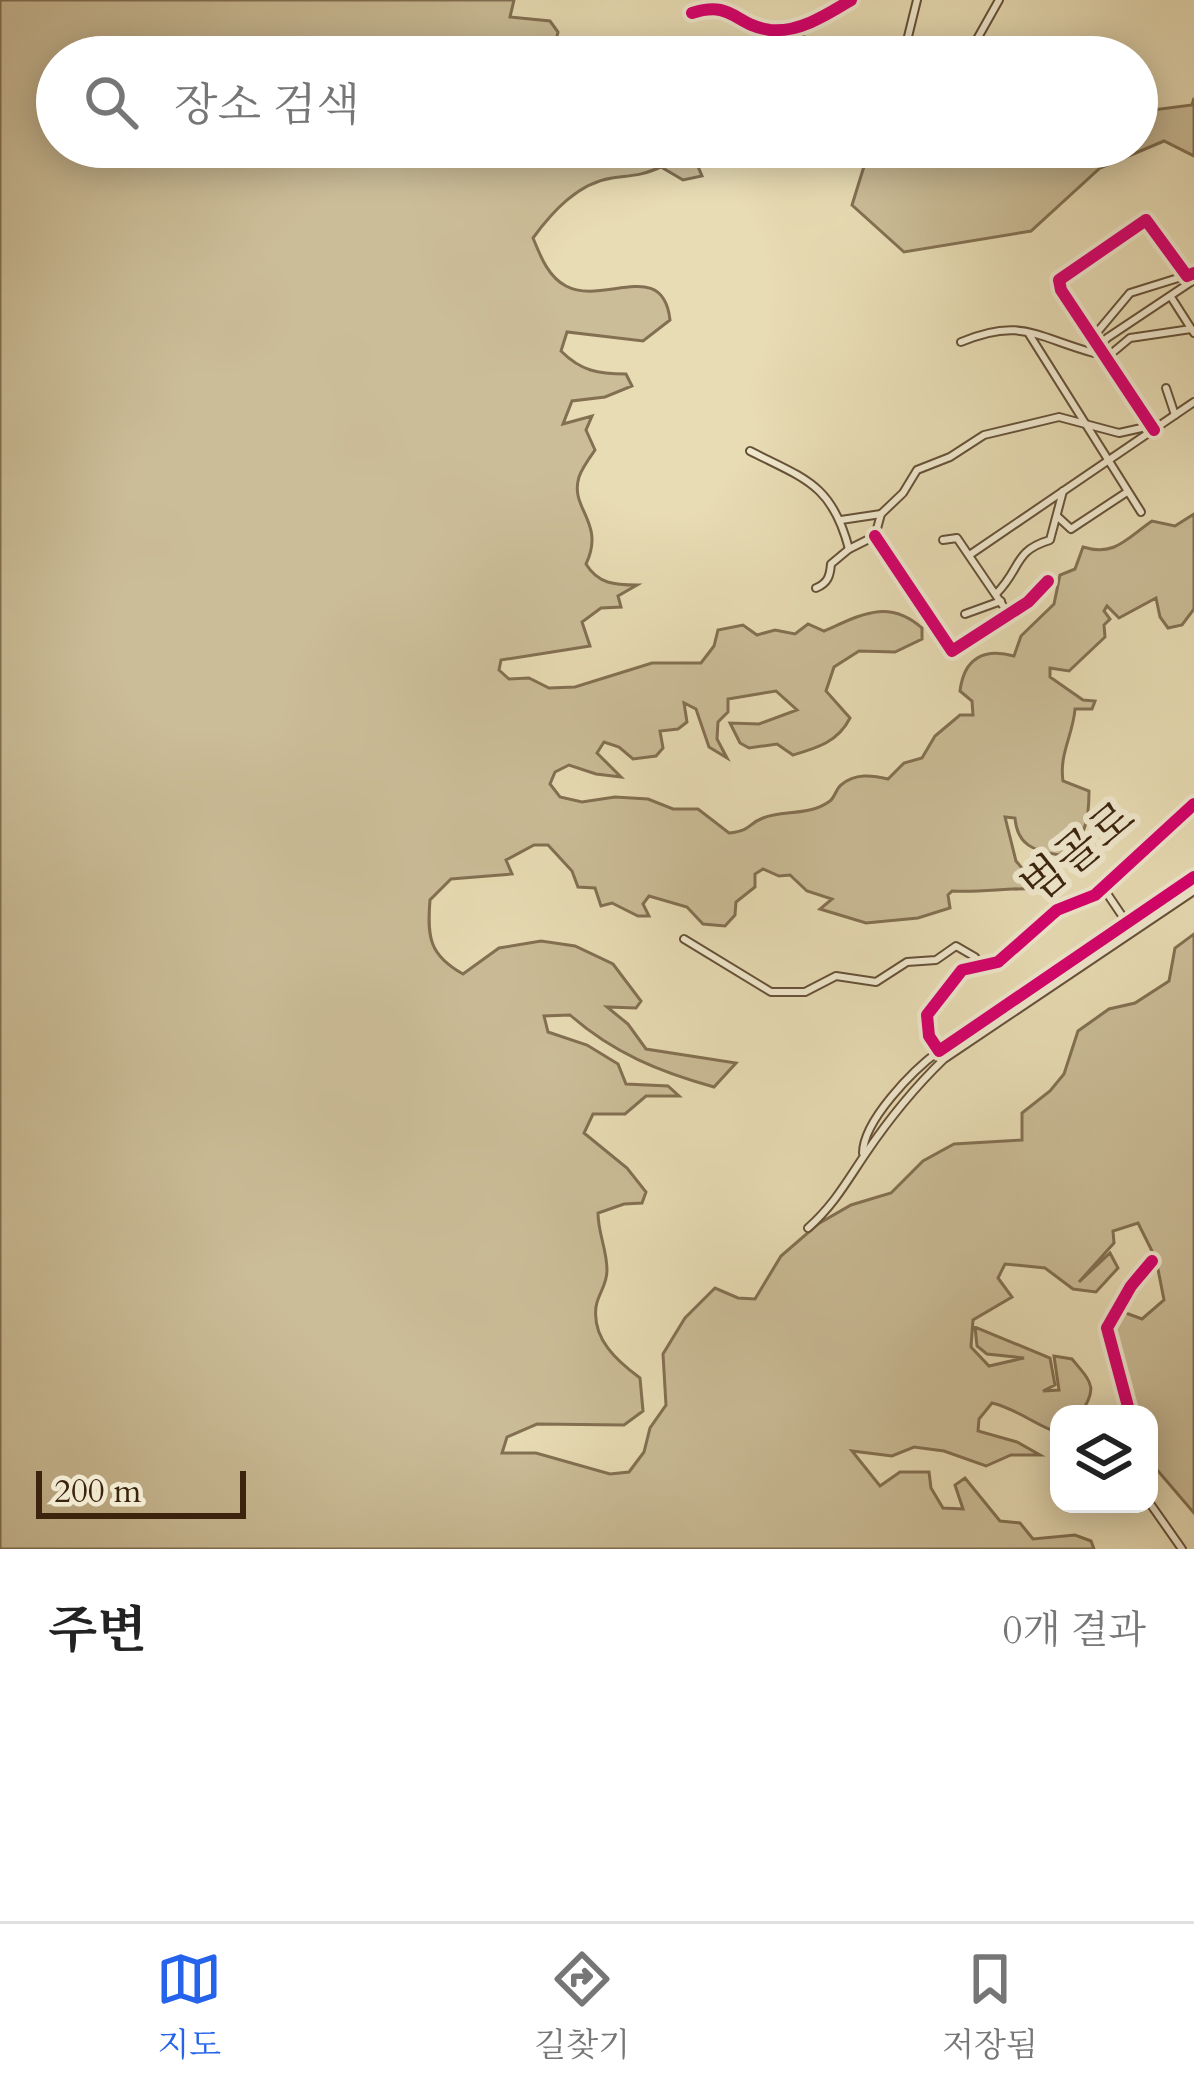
<!DOCTYPE html>
<html lang="ko">
<head>
<meta charset="utf-8">
<style>
	:root { --surface:#fff; --page:#f6f6f6; --text:#222; --muted:#767676; --line:#e0e0e0; --accent:#2563eb }
	body { margin:0; font-family:Cardo,"Noto Serif KR",serif; background:var(--page); color:var(--text) }
	.controls { position:absolute; right:36px; bottom:36px; display:grid; overflow:hidden; border-radius:24px; box-shadow:0 6px 30px #0003 }
	.controls button { width:108px; height:108px; display:grid; place-items:center; padding:0; border:0; border-bottom:3px solid var(--line); background:var(--surface); color:var(--text); font:60px sans-serif }
	.scale { position:absolute; left:36px; bottom:30px; width:210px; box-sizing:border-box; padding-left:12px; border:6px solid #3b230d; border-top:0; font-size:33px; line-height:42px; white-space:nowrap; color:#3b230d; -webkit-text-stroke:9px #f0e8ce; paint-order:stroke }
	.list { margin:0; padding:0; list-style:none }
	h2 { display:flex; justify-content:space-between; align-items:center; height:156px; margin:0; padding:0 48px; font-size:51px }
	h2 small { font-size:39px; font-weight:400; color:var(--muted) }
	.icon { flex:none; width:66px; height:66px; fill:none; stroke:currentColor; stroke-width:2; stroke-linecap:round; stroke-linejoin:round }
	.map { position:relative; flex:none; width:1194px; height:1549px; overflow:hidden }
	.search { position:absolute; background:var(--surface); box-shadow:0 6px 30px #0003; left:36px; right:36px; top:36px; height:132px; display:flex; align-items:center; gap:30px; box-sizing:border-box; padding:0 42px; border-radius:66px; color:var(--muted); font-size:45px }
	.sheet { height:372px; background:var(--surface) }
	nav { display:flex; justify-content:space-around; align-items:center; box-sizing:border-box; height:168px; border-top:3px solid var(--line); background:var(--surface); font-size:33px; color:var(--muted) }
	nav a { display:grid; justify-items:center; gap:6px }
	nav .on { color:var(--accent) }
	.map>svg:first-child { display:block }
	.green { fill:#cbbd98; stroke:#837052; stroke-width:3 }
	.lines { fill:none; stroke-linecap:round; stroke-linejoin:round }
	.minor-casing { stroke:#665137; stroke-width:10 }
	.minor { stroke:#f0e8ce; stroke-width:6 }
	.cycleway-casing { stroke:#f0e8ce; stroke-width:20 }
	.cycleway { stroke:#d6006c; stroke-width:12 }
	.labels { text-anchor:middle; dominant-baseline:central; stroke-width:12; stroke-linejoin:round; paint-order:stroke }
	.street-label { font-size:45px; fill:#3b230d; stroke:#f0e8ce }
</style>
</head>
<body>
<div class="map">
<svg width="1194" height="1549" viewBox="0 0 1194 1549">
	<rect width="100%" height="100%" fill="#e8dcb4"/>
	<filter id="stains"><feTurbulence type="fractalNoise" baseFrequency=".00167" numOctaves="4"/><feColorMatrix values="0 0 0 0 .2 0 0 0 0 .09 0 0 0 0 .02 0 0 0 .5 -.17"/></filter>
	<radialGradient id="worn" r=".72"><stop offset=".6" stop-color="#630" stop-opacity="0"/><stop offset="1" stop-color="#630" stop-opacity=".3"/></radialGradient>
	<g class="green">
		<path d="M0 0H514L510 17 550 21 558 32 552 57H57V147H710L697 164 702 176 683 180 661 167C640 176 634 175 612 178 578 183 552 212 533 238 540 255 548 277 566 286 603 306 663 257 670 320L643 341 567 332 561 351C581 371 598 374 626 374L632 386 605 397 572 401 563 424 592 416 586 430 595 450C590 457 582 468 579 477 569 509 606 522 586 564 598 584 615 585 637 585L618 596 621 607 601 608 582 622 590 646 501 660 499 670 509 679 529 678 549 688 575 687 652 663H701L714 646 718 630 743 625 757 635 775 630 795 634 808 624 824 631C861 615 888 598 922 628V639L895 652 859 651 834 667 826 691 850 718C838 742 817 748 793 755L777 744 749 748 740 743 730 723 759 724 797 710 776 691 728 699V712L718 722 717 739 727 758 709 747 696 709 684 703 687 722 678 729 660 731 663 748 656 756 633 759 619 747 604 742 597 753 621 777 596 774 569 765 555 772 550 784 560 797 582 802 615 797 648 799 673 809H698L729 833C753 830 747 824 763 818 783 810 810 816 830 801 835 797 836 789 841 785 855 773 872 775 888 779L904 763 922 758 935 736 960 715H973L972 701 960 691C964 658 984 648 1014 656L1021 636 1054 604 1060 575 1075 569 1083 547C1115 557 1127 538 1152 521L1175 526 1194 514V609L1182 625 1168 628 1160 617 1156 598 1119 618 1107 606 1104 611 1110 619 1104 625 1105 637 1069 671 1050 668V677L1083 700 1095 701 1092 709H1075C1073 735 1059 754 1063 781L1089 791C1089 821 1086 840 1059 855 1034 851 1017 845 1015 818L1005 817 1016 861 1039 889C1010 887 982 893 952 891L948 895 950 908 918 918 866 923 820 909 832 899 807 891 790 875 779 876 763 869 755 874V887L736 902 735 915 725 926 703 924 687 907 649 896 643 904 649 916H638L612 903 601 906 595 888 578 887 572 871 548 845H534L506 860 512 874 451 879 430 900C427 937 429 955 463 974L499 948 541 941 575 946 613 964 641 1001 636 1008 607 1007 628 1024 646 1049 736 1063 714 1087C660 1072 613 1053 570 1015L544 1016 548 1032 587 1045 618 1064 626 1084 668 1086 679 1096H646L625 1114H593L584 1133 627 1168 646 1192 642 1203 624 1204 598 1213C598 1233 607 1250 607 1270 607 1286 598 1293 596 1307 592 1339 617 1361 640 1378L643 1411 624 1425 537 1424 507 1437 502 1453H536L610 1474 629 1472 644 1452 650 1428 666 1405 663 1354 685 1318 715 1288 738 1298 755 1299 781 1256 818 1224 851 1205 891 1193 923 1161 954 1144 1022 1140V1113L1050 1091 1064 1074 1078 1031 1109 1009 1135 1003 1169 981 1175 948 1194 934V1513L1152 1464 1149 1414H1133L1127 1373 1105 1340 1115 1309 1142 1319 1164 1300 1156 1259 1138 1223 1113 1231 1114 1243 1079 1282 1110 1253 1118 1268 1096 1292 1073 1289 1045 1268 1005 1264 998 1278 1012 1297 973 1320 971 1347 989 1366 1024 1358 987 1354 977 1346 975 1327 1050 1358 1055 1385 1043 1391 1059 1390 1054 1356 1072 1359C1091 1382 1099 1387 1080 1414H1059V1433C1034 1425 1018 1409 992 1403L979 1419 978 1431 1017 1442 1040 1455H1011L986 1466 944 1451 914 1447 892 1456 852 1451 880 1486 900 1472H929L931 1488 943 1508 963 1509 955 1485 965 1478 1000 1521 1020 1523 1033 1539 1075 1535 1091 1541 1094 1549H0Z"/>
		<polygon points="793,35 805,37 840,57 766,57 776,39"/>
		<polygon points="1194,98 1194,156 1164,141 1100,168 1031,231 904,252 852,205 870,147 953,157 966,147 1137,147 1137,112 1192,105"/>
	</g>
	<g class="lines">
		<defs>
			<g id="minor">
				<path d="M692 13C733 0 734 25 770 30 799 33 828 14 851 0"/>
				<polyline points="903,57 917,0"/>
				<polyline points="967,57 999,0"/>
				<polyline points="1171,297 1194,333"/>
				<polyline points="1029,334 1141,512"/>
				<polyline points="1094,336 1130,293 1194,273"/>
				<path d="M961 342C1021 317 1036 337 1094 353L1107 338 1194 280"/>
				<polyline points="1106,358 1130,338 1191,329"/>
				<polyline points="1166,388 1175,415"/>
				<polyline points="1154,430 1061,290 1059,280 1146,220 1187,276"/>
				<path d="M750 451C805 479 832 484 849 549"/>
				<polyline points="1058,517 1071,529 1127,492"/>
				<polyline points="841,520 881,514"/>
				<polyline points="875,536 881,514 903,493 917,470 950,457 984,435 1059,417 1119,433 1146,427 1152,432"/>
				<polyline points="875,536 952,651 1028,602 1048,581"/>
				<polyline points="943,540 957,538 1008,613"/>
				<polyline points="971,554 1194,402"/>
				<path d="M816 588C828 583 830 576 831 564L849 549 875 536"/>
				<path d="M996 594C1022 568 1013 551 1050 540L1063 491"/>
				<polyline points="965,614 1001,601"/>
				<polyline points="1194,804 1095,895 1057,910 998,962 962,970 927,1015 929,1036 939,1051 1194,877"/>
				<polyline points="1104,889 1127,923"/>
				<polyline points="684,939 771,992 805,992 836,976 876,982 907,962 936,960 956,946 975,957 980,965"/>
				<path d="M863 1153C863 1121 913 1070 939 1051"/>
				<path d="M808 1228C834 1205 847 1181 866 1153 889 1119 915 1087 944 1059L1194 891"/>
				<polyline points="1130,1414 1107,1328 1131,1286 1152,1261"/>
				<polyline points="1149,1502 1182,1549"/>
			</g>
		</defs>
		<use href="#minor" class="minor-casing"/>
		<use href="#minor" class="minor"/>
		<defs>
			<g id="cycleway">
				<path d="M692 13C733 0 734 25 770 30 799 33 828 14 851 0"/>
				<polyline points="1154,430 1061,290 1059,280 1146,220 1187,276 1194,273"/>
				<polyline points="875,536 952,651 1028,602 1048,581"/>
				<polyline points="1194,804 1095,895 1057,910 998,962 962,970 927,1015 929,1036 939,1051 1194,877"/>
				<polyline points="1130,1414 1107,1328 1131,1286 1152,1261"/>
			</g>
		</defs>
		<use href="#cycleway" class="cycleway-casing"/>
		<use href="#cycleway" class="cycleway"/>
	</g>
	<g class="labels">
		<g class="street-label">
			<text transform="translate(1078 852) rotate(-39)">범골로</text>
		</g>
	</g>
	<rect width="100%" height="100%" filter="url(#stains)"/>
	<rect width="100%" height="100%" fill="url(#worn)"/>
</svg>
<div class="controls">
<button><svg class="icon" aria-label="layers" viewBox="0 0 24 24"><path d="M12 4l9 5-9 5-9-5zM3 14l9 5 9-5"/></svg></button>
</div>
<div class="scale">200 m</div>
<div class="search"><svg class="icon" aria-label="search" viewBox="0 0 24 24"><circle cx="10" cy="10" r="6"/><path d="M15 15l6 6"/></svg>장소 검색</div>
</div>
<section class="sheet">
<h2>주변<small>0개 결과</small></h2>
<ul class="list">
</ul>
</section>
<nav>
<a class="on"><svg class="icon" aria-label="map" viewBox="0 0 24 24"><path d="M3 6l6-2 6 2 6-2v14l-6 2-6-2-6 2zM9 4v14M15 6v14"/></svg>지도</a>
<a><svg class="icon" aria-label="directions" viewBox="0 0 24 24"><path d="M12 3l9 9-9 9-9-9zM9 14v-3h6M13 9l2 2-2 2"/></svg>길찾기</a>
<a><svg class="icon" aria-label="saved" viewBox="0 0 24 24"><path d="M7 4h10v16l-5-4-5 4z"/></svg>저장됨</a>
</nav>
</body>
</html>
